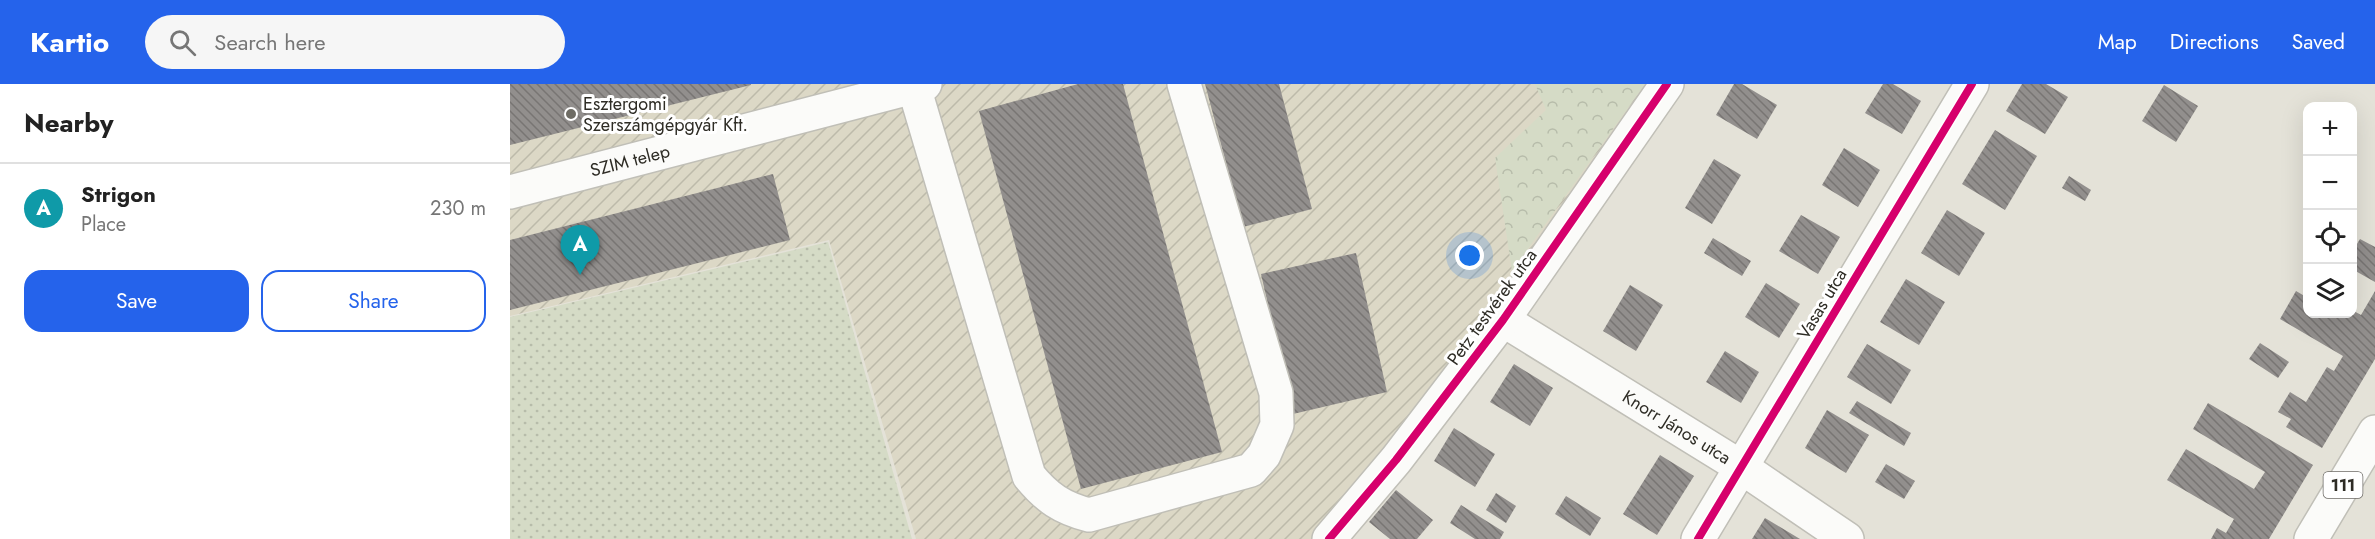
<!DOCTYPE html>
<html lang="en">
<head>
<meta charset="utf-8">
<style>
	:root { --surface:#fff; --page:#f6f6f6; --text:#222; --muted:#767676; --line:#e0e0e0; --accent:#2563eb }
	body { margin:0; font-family:Jost,sans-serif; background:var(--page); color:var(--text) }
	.controls { position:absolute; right:18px; top:18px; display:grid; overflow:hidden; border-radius:12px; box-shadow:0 6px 24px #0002 }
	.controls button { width:54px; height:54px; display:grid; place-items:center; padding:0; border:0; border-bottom:2px solid var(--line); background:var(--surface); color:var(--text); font:30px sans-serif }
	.you { position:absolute; left:960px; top:172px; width:21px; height:21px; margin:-15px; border:4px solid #fff; border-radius:50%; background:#1a73e8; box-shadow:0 0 0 9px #1a73e833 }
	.badge { display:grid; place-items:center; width:39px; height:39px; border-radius:50%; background:var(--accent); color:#fff; font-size:20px; font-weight:700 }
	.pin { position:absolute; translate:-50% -50px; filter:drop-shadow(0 2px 3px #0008) }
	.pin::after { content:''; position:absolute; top:32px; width:21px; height:18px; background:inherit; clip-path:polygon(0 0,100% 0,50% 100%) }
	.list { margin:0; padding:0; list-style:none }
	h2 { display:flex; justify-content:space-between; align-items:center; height:78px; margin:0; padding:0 24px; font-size:26px }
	h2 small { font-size:20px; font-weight:400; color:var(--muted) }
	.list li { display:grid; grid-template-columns:39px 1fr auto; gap:18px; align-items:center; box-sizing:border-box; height:90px; padding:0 24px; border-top:2px solid var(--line) }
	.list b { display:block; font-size:22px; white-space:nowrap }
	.list p { margin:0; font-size:20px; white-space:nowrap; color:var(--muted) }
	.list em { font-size:20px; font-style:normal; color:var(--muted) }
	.actions { display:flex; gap:12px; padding:18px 24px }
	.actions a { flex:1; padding:14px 0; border:2px solid var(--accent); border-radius:18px; text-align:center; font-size:21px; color:var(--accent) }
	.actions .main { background:var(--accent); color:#fff }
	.icon { flex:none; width:33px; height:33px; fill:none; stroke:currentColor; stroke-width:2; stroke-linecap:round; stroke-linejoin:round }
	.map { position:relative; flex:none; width:1865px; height:455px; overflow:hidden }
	header { display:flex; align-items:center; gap:36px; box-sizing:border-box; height:84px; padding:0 30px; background:var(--accent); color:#fff }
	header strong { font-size:28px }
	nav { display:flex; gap:33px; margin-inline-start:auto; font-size:21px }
	.search { width:420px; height:54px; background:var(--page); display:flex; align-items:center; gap:15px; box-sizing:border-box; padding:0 21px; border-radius:33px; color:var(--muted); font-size:22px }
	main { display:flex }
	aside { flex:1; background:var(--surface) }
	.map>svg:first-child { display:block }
	.industrial { fill:url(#industrial-furrows) }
	.grass { fill:url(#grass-dots) }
	.forest { fill:url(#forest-crowns) }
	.building { fill:url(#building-back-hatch) }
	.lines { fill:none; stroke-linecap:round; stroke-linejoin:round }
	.minor-casing { stroke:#c0bfb7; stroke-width:36 }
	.major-casing { stroke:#c0bfb7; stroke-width:36 }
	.minor { stroke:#fbfbf9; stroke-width:33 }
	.major { stroke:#fbfbf9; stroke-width:33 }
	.cycleway-casing { stroke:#fff; stroke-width:11 }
	.cycleway { stroke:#d6006c; stroke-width:8 }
	.poi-dot { fill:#6e6c64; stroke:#fff; stroke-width:2 }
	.labels { text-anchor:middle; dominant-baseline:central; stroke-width:6; stroke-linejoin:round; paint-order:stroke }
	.shield { fill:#fff; stroke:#6d6b66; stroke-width:1.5 }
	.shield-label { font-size:16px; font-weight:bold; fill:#2e2c25 }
	.poi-label { font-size:18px; fill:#2e2c25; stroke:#fff; text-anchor:start }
	.street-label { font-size:18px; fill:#2e2c25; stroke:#fff }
</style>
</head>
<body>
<header>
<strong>Kartio</strong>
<div class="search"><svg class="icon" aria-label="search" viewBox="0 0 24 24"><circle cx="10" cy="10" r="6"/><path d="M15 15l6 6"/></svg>Search here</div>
<nav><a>Map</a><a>Directions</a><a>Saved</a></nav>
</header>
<main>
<aside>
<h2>Nearby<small></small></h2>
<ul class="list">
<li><span class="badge" style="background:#0f9aa8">A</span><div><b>Strigon</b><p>Place</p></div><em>230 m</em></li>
</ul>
<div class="actions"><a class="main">Save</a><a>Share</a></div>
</aside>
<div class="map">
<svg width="1865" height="455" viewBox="0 0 1865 455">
	<defs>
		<pattern id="industrial-furrows" width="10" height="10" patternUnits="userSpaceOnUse" patternTransform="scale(1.5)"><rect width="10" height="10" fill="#dcd8c6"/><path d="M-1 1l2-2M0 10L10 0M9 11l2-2" fill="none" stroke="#bdbaaa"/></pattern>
		<pattern id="grass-dots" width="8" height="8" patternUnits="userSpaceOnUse" patternTransform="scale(1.5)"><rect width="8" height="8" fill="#d5dbc6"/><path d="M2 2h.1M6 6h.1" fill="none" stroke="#b7bcaa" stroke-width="1.8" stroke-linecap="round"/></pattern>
		<pattern id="forest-crowns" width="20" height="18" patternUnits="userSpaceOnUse" patternTransform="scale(1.5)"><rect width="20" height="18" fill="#d5dbc6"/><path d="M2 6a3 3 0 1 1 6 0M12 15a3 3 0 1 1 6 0" fill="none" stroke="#b7bcaa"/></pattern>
		<pattern id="building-back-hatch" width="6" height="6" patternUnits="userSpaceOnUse" patternTransform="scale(1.5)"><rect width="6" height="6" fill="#928f8d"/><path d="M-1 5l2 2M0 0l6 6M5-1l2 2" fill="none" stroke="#787573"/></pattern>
	</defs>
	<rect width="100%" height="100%" fill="#e4e2d8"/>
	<polygon class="industrial" points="0,0 1156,0 810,455 406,455 319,156 0,232"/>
	<polygon class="grass" points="318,158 402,455 0,455 0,233"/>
	<polygon class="forest" points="1025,0 1135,0 1002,187 985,74 1036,26"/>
	<g class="building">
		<polygon points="0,0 241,0 241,1 0,61"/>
		<polygon points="568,0 613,0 712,368 571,405 469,27"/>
		<polygon points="695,0 769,0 802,125 733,143"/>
		<polygon points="1224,0 1232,0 1267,21 1247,55 1206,31"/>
		<polygon points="1373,0 1383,0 1411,17 1392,50 1355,29"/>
		<polygon points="1512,0 1536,0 1558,13 1535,50 1496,27"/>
		<polygon points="1654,1 1688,22 1666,58 1632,37"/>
		<polygon points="1485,46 1527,72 1495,126 1452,100"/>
		<polygon points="1334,64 1370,86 1348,123 1312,101"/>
		<polygon points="1204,75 1231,91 1202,140 1175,124"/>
		<polygon points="263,90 280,156 0,226 0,156"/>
		<polygon points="1559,92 1581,106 1575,117 1552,104"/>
		<polygon points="1437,126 1475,149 1449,192 1411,169"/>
		<polygon points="1291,131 1330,153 1308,190 1269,167"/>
		<polygon points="1203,154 1241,177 1232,192 1194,169"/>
		<polygon points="1850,155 1865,163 1865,198 1842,185 1842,168"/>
		<polygon points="846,169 877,308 783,330 751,190"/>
		<polygon points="1396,195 1435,218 1409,261 1370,238"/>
		<polygon points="1256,199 1290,220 1269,254 1235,233"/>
		<polygon points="1120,201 1153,221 1126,267 1093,247"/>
		<polygon points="1786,207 1798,214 1798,230 1842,230 1842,226 1851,231 1865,207 1865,275 1812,364 1776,343 1781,335 1768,328 1780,308 1796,318 1817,283 1824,287 1833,272 1770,235"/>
		<polygon points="1750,259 1779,278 1768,294 1739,275"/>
		<polygon points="1357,260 1401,286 1381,320 1337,293"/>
		<polygon points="1215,267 1249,288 1231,319 1196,298"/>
		<polygon points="1004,280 1043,304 1020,342 980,318"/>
		<polygon points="1347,317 1401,349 1394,362 1339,329"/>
		<polygon points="1698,319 1803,381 1759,455 1701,455 1707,444 1716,449 1724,435 1657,396 1676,365 1744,405 1755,388 1683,345"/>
		<polygon points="1317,326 1359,351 1336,389 1295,364"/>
		<polygon points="944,344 985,370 965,403 924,377"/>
		<polygon points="1150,371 1184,392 1147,451 1113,430"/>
		<polygon points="1376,380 1405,397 1394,415 1365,398"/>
		<polygon points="886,406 923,436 907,455 880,455 859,438"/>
		<polygon points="986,409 1006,422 996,439 976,426"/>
		<polygon points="1056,412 1091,434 1080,452 1045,430"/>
		<polygon points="951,421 994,448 990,455 965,455 940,439"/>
		<polygon points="1255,434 1290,455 1242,455"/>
	</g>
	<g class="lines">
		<defs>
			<g id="minor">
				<path d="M404 3 519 392C537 414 552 424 579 431L741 386 754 371 767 341 766 309 674 0"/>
				<path id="s1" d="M0 108 415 0"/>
				<path id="s2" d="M993 236 1231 383 1337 455"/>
				<polyline points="819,455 886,376 993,236 1157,0"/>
				<polyline points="1188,455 1462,0"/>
			</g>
			<polyline id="major" points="1801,455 1865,348"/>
		</defs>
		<use href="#minor" class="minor-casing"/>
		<use href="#major" class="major-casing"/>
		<use href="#minor" class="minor"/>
		<use href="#major" class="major"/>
		<defs>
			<g id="cycleway">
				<polyline points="819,455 886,376 993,236 1157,0"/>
				<polyline points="1188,455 1462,0"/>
			</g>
		</defs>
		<use href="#cycleway" class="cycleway-casing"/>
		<use href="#cycleway" class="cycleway"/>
	</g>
	<circle class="poi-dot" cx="61" cy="30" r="6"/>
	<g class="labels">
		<rect class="shield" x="1813.5" y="388" width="39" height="26" rx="4.5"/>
		<g class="shield-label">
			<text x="1833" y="401">111</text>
		</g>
		<g class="poi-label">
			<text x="73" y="20">Esztergomi<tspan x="73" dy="21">Szerszámgépgyár Kft.</tspan></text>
		</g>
		<g class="street-label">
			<text stroke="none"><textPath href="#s1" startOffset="124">SZIM telep</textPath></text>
			<text transform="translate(1312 220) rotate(-59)">Vasas utca</text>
			<text transform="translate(982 223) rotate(-54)">Petz testvérek utca</text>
			<text stroke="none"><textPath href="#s2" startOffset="204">Knorr János utca</textPath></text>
		</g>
	</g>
</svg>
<div class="controls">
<button>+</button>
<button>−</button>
<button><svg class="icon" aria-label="locate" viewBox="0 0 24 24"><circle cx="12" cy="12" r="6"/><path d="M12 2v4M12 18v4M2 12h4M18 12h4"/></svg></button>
<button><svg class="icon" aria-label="layers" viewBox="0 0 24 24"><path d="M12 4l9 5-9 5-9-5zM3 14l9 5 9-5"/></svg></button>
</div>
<div class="you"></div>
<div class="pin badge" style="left:70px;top:191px;background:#0f9aa8">A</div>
</div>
</main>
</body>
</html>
